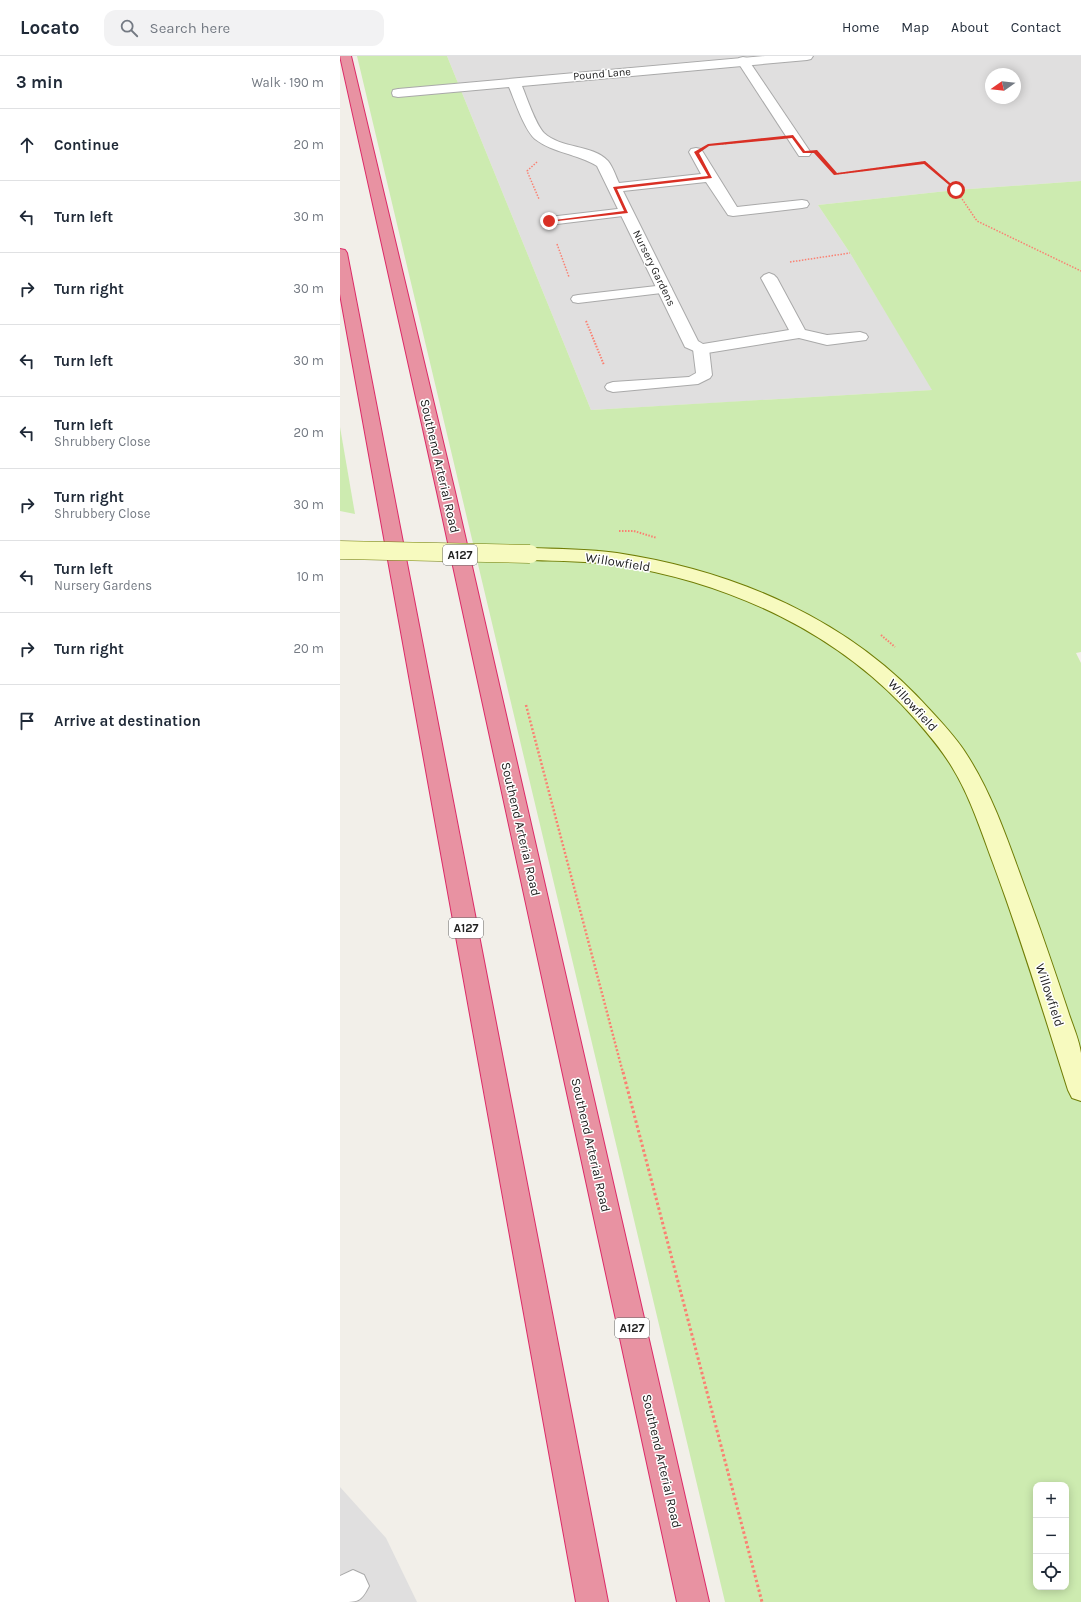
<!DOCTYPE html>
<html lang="en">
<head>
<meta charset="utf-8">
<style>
	:root { --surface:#fff; --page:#f2f2f3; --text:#1f2937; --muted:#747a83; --line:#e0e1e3 }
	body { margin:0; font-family:Karla,sans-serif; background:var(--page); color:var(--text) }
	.controls { position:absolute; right:12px; bottom:12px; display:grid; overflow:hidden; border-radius:8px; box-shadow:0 2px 10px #0003 }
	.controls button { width:36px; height:36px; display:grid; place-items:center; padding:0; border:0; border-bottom:1px solid var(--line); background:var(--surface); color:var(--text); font:20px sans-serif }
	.compass { position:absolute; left:645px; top:12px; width:36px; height:36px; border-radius:50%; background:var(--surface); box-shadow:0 2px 10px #0003; rotate:256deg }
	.stop { position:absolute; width:12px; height:12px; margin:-9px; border:3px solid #d93025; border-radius:50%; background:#fff }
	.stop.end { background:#d93025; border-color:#fff; box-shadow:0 1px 4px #0008 }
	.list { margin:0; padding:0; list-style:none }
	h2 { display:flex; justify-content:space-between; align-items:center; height:52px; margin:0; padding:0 16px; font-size:17px }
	h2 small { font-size:13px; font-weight:400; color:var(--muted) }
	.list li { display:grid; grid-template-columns:26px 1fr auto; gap:12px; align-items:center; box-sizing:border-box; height:72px; padding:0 16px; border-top:1px solid var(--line) }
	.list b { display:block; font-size:15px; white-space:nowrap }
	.list p { margin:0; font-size:13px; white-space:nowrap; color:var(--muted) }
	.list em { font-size:13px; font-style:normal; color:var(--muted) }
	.icon { flex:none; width:22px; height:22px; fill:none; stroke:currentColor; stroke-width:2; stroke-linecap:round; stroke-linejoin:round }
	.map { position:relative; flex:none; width:741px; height:1546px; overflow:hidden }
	header { display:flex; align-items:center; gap:24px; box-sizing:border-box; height:56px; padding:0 20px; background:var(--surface); border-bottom:1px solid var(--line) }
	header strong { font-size:19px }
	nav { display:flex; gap:22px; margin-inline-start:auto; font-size:14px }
	.search { width:280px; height:36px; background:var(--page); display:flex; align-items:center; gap:10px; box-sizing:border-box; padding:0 14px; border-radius:12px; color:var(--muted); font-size:15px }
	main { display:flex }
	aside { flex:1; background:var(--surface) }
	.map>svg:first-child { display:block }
	.residential { fill:#e0dfdf; fill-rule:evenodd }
	.grass { fill:#cdebb0; fill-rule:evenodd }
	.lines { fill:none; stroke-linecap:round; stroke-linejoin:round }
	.lane-casing { stroke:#a9a9a9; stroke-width:2 }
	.street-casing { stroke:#a9a9a9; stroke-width:2 }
	.secondary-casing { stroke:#707d05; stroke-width:2 }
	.highway-casing { stroke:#dc2a67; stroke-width:2 }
	.path-far3 { stroke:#fa8072; stroke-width:1.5; stroke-dasharray:1.5 1.5; stroke-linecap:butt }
	.path-far2 { stroke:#fa8072; stroke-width:2; stroke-dasharray:1.5 1.5; stroke-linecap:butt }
	.path-far1 { stroke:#fa8072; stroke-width:2.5; stroke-dasharray:2 2; stroke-linecap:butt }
	.path { stroke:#fa8072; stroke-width:3; stroke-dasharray:2.5 2.5; stroke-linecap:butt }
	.lane { fill:#fff; fill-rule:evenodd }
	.street { fill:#fff; fill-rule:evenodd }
	.secondary { fill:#f7fabf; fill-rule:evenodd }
	.highway { fill:#e892a2; fill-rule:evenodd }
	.secondary-bridge-casing { stroke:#707d05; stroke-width:19; stroke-linecap:butt }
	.secondary-bridge { stroke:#f7fabf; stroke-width:18 }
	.route { fill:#d93025 }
	.labels { text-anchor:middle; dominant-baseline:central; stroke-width:3; stroke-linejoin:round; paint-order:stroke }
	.far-street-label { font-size:11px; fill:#222; stroke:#fff }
	.shield { fill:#fff; stroke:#646464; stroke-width:1 }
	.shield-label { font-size:12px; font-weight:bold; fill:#222 }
	.street-label { font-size:13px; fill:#222; stroke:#fff }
</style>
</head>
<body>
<header>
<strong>Locato</strong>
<div class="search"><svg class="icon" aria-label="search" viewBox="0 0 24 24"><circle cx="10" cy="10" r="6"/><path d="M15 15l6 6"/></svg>Search here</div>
<nav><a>Home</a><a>Map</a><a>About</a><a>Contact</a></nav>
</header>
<main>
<aside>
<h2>3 min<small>Walk · 190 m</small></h2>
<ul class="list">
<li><svg class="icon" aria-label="ahead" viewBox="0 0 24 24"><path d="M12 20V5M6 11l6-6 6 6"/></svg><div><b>Continue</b></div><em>20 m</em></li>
<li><svg class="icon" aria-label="left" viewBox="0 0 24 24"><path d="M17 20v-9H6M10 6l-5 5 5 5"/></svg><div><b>Turn left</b></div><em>30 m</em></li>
<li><svg class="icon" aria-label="right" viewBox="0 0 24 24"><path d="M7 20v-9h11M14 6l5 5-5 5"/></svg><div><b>Turn right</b></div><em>30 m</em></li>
<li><svg class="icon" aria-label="left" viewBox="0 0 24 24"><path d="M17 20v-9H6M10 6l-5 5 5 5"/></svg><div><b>Turn left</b></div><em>30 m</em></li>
<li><svg class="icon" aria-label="left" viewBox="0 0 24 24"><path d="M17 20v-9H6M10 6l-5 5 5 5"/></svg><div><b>Turn left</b><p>Shrubbery Close</p></div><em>20 m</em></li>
<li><svg class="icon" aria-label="right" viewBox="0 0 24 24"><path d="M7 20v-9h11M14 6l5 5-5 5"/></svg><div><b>Turn right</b><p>Shrubbery Close</p></div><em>30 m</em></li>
<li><svg class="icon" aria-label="left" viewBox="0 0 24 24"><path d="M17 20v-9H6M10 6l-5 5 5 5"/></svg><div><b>Turn left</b><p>Nursery Gardens</p></div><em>10 m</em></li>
<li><svg class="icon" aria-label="right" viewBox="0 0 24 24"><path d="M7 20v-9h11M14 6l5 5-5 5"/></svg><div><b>Turn right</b></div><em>20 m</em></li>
<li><svg class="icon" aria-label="arrive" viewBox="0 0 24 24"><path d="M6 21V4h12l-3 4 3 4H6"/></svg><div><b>Arrive at destination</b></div></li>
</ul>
</aside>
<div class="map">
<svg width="741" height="1546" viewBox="0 0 741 1546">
	<rect width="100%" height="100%" fill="#f2efe9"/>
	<g class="residential">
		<path d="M107 0H741V125L616 134 478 149 510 197 593 334 251 354ZM651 18H675V42H651Z"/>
		<polygon points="0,1431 46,1482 77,1546 0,1546"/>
	</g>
	<g class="grass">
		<path d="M17 0H107L251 354 592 334 510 197 478 149 616 134 741 125V596L736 597 741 607V1546H385ZM696 1429H726V1531H696Z"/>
		<polygon points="0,371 15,458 0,455"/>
	</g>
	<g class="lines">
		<defs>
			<g id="lane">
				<polygon points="403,1 407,2 471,97 469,100 459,100 457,97 397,5 399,2"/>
				<polygon points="286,152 291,153 293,156 291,159 209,169 204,168 202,165 204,162 209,161"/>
				<polygon points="325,229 330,230 332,233 330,236 238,247 233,246 231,243 233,240 238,239"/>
				<polygon points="361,288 366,290 369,293 372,319 370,322 358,328 273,336 267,334 265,331 267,328 273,326 349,321 356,317 353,293 356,290"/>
			</g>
			<g id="street">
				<path d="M425 0H473L471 3 467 4 182 30C187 42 195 67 204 77 221 93 252 88 268 105 273 111 276 121 279 127L361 118 349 96 351 93 356 92 361 93 397 151 462 144 467 145 469 148 467 151 462 152 393 160 388 159 366 126 283 135 358 285 363 288 449 274 421 222 424 219 429 217 434 219 437 222 465 274 487 279 520 276 526 278 528 281 526 284 487 289 459 282 361 298 345 291 257 110C238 98 213 97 195 83 184 73 175 45 169 31L58 41 53 40 52 37 53 34 58 33Z"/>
				<path d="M13 1514 24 1519 29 1530C21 1546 18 1546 0 1546V1520Z"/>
			</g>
			<path id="secondary" d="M190 492C219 493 248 493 277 497 396 515 511 564 591 655 604 669 617 683 627 699 656 744 672 798 691 848 704 883 716 919 728 955 732 968 739 983 741 997 741 1012 741 1029 741 1045L732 1042 728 1034C704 958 681 882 653 807 641 775 630 740 612 711 602 694 589 679 576 664 500 577 391 527 278 509 249 505 219 505 190 504L183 502 181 498 183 494Z"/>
			<g id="highway">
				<polygon points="0,0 11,0 115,436 369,1546 337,1546 97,436"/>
				<polygon points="0,193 5,194 7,197 268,1546 236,1546 0,238"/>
			</g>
		</defs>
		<use href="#lane" class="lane-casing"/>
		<use href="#street" class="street-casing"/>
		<use href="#secondary" class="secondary-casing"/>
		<use href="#highway" class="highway-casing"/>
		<g class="path-far3">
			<polyline points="382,88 424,83"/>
			<polyline points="197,106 187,115 199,143"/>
			<polyline points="487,108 496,118 585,106 616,134 637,165 741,215"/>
			<polyline points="217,188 229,221"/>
			<polyline points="450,206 510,197"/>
		</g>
		<g class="path-far2">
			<polyline points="246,265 264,309"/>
			<polyline points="279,475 294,475 317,482"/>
			<polyline points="541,579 555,591"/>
		</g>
		<polyline class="path-far1" points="186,649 283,1017"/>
		<polyline class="path" points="283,1016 422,1546"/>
		<use href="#lane" class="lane"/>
		<use href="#street" class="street"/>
		<use href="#secondary" class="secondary"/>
		<use href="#highway" class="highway"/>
		<defs>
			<polyline id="secondary-bridge" points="0,494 190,498"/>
		</defs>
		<use href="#secondary-bridge" class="secondary-bridge-casing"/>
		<use href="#secondary-bridge" class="secondary-bridge"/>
	</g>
	<polygon class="route" points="453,79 465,95 477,94 497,117 585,105 618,134 615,134 584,108 494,119 474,97 463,97 452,82 369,90 359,97 372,122 277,133 288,157 209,166 207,165 284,155 273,131 368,120 354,96 368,88"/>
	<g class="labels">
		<g class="far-street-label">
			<text transform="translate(262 18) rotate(-5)">Pound Lane</text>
			<text transform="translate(314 212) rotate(64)">Nursery Gardens</text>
		</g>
		<g class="shield">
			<rect x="103" y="489" width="34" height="20" rx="3"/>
			<rect x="109" y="862" width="34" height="20" rx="3"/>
			<rect x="275" y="1262" width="34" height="20" rx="3"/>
		</g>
		<g class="shield-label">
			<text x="120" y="499">A127</text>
			<text x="126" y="872">A127</text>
			<text x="292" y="1272">A127</text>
		</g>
		<g class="street-label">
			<text transform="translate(100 410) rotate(77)">Southend Arterial Road</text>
			<text transform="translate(278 506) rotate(9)">Willowfield</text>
			<text transform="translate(573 649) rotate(47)">Willowfield</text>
			<text transform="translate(181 773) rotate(77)">Southend Arterial Road</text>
			<text transform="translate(710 939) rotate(72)">Willowfield</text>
			<text transform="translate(251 1089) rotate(77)">Southend Arterial Road</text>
			<text transform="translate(322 1405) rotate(77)">Southend Arterial Road</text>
		</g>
	</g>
</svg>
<div class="controls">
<button>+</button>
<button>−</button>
<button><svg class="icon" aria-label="locate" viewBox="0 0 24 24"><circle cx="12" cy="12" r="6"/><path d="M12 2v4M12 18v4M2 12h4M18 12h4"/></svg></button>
</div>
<svg class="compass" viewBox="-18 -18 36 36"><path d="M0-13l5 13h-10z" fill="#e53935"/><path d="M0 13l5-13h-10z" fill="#747a83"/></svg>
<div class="stop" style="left:616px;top:134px"></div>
<div class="stop end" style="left:209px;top:165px"></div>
</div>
</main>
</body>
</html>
